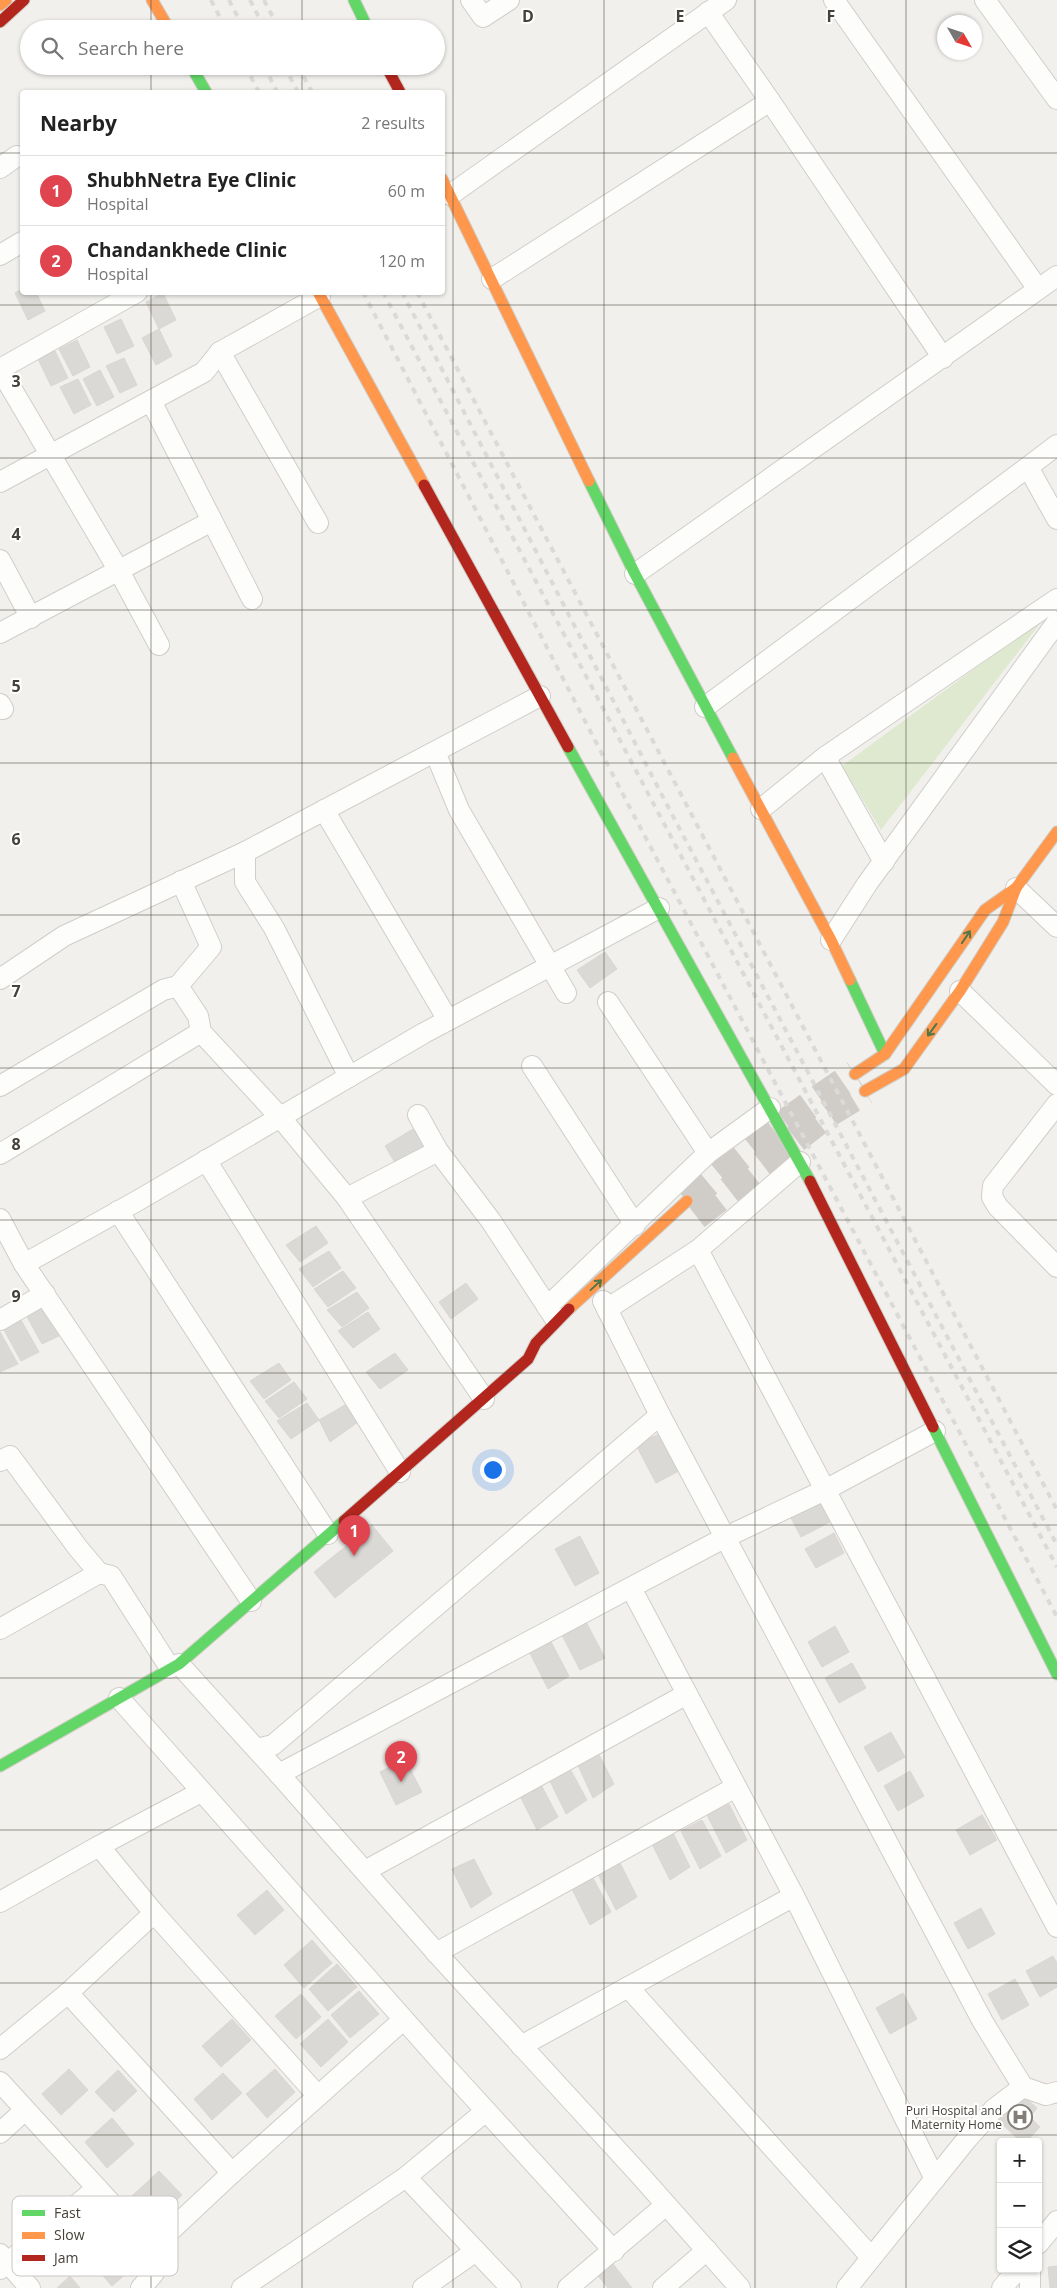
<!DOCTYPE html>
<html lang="en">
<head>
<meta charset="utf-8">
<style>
	:root { --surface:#fff; --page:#f6f6f6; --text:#222; --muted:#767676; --line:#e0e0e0; --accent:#837f78 }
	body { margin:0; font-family:"Open Sans",sans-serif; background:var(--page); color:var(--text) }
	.controls { position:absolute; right:15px; bottom:15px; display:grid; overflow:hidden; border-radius:5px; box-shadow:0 1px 4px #0004 }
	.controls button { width:45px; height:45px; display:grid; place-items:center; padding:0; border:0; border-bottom:1px solid var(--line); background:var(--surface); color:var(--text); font:25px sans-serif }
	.compass { position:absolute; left:937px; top:15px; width:45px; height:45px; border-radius:50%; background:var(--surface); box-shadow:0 1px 4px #0004; rotate:129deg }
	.you { position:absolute; left:492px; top:1469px; width:18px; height:18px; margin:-12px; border:4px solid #fff; border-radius:50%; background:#1a73e8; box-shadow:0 0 0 8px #1a73e833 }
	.badge { display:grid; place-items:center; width:32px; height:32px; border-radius:50%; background:var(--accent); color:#fff; font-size:16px; font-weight:700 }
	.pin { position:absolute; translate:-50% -41px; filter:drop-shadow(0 1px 2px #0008) }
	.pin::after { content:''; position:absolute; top:26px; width:18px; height:15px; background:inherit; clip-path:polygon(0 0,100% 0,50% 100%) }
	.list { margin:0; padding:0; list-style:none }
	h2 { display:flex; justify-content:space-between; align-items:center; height:65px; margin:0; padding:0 20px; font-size:21px }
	h2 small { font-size:16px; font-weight:400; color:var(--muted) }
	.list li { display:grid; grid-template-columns:32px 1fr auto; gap:15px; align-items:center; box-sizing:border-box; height:70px; padding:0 20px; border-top:1px solid var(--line) }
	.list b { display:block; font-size:19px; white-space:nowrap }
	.list p { margin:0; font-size:16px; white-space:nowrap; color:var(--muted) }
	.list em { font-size:16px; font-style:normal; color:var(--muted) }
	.icon { flex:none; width:28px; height:28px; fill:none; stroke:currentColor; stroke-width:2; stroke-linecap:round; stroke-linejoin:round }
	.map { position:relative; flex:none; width:1057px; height:2288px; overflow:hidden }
	.search { position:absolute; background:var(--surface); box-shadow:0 1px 4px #0004; left:20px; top:20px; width:425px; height:55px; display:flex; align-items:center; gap:12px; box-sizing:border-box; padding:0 18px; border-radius:28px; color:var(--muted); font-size:19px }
	.panel { position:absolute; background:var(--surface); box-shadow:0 1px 4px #0004; left:20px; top:90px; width:425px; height:205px; border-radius:5px }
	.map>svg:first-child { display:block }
	.green { fill:#dee9d0 }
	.building { fill:#dbd9d5; stroke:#dad7d3 }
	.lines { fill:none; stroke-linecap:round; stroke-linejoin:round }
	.secondary-tunnel { stroke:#d0cdc9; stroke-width:28; stroke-dasharray:28 14; stroke-linecap:butt }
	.street-casing { stroke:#d0ceca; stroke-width:22 }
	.fast-casing { stroke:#d0cdc5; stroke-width:13 }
	.slow-casing { stroke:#d0cdc5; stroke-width:13 }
	.jam-casing { stroke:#d0cdc5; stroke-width:13 }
	.street { stroke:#fdfdfc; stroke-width:20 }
	.fast { stroke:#63d668; stroke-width:11 }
	.slow { stroke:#ff974d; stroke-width:11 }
	.jam { stroke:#b3261e; stroke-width:11 }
	.rail { stroke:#dadad9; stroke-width:4; stroke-dasharray:6 6; stroke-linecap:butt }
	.oneway { stroke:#517649 }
	.grid { fill:none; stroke:#474239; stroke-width:1; stroke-opacity:0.55 }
	.labels { text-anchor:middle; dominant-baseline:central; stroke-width:4; stroke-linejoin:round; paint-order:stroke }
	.poi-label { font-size:12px; fill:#474239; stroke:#fff; text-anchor:end }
	.key { fill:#fff; stroke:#c8c6c4; stroke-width:1 }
	.key-label { font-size:14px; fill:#474239 }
	.grid-label { font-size:16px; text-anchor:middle; font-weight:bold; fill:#474239; stroke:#fff; stroke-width:4; stroke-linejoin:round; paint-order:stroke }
</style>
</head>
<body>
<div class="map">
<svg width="1057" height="2288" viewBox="0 0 1057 2288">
	<rect width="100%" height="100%" fill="#f2f0ed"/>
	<polygon class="green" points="1045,617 881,830 842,766"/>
	<g class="building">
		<polygon points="22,289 22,292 36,292 45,311 28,320 15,293"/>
		<polygon points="163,293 176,320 159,329 146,302"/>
		<polygon points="121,319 134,346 117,354 104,327"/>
		<polygon points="159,329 172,356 156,365 142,338"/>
		<polygon points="77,340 90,367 73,376 59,349"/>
		<polygon points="55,351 68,378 51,386 38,359"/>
		<polygon points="124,358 137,385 120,393 106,366"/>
		<polygon points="100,370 114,397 97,406 83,379"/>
		<polygon points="78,379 91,405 74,414 60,387"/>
		<polygon points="605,952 617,969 590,988 577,970"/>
		<polygon points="413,1129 425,1146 397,1166 385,1146"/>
		<polygon points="316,1226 328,1243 300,1262 286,1245"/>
		<polygon points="329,1251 341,1268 313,1287 299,1269"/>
		<polygon points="343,1271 356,1288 328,1307 314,1289"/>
		<polygon points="466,1283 478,1299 451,1319 439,1302"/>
		<polygon points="357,1292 369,1308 342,1327 327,1310"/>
		<polygon points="43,1303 61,1335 42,1344 25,1313"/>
		<polygon points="368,1312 380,1329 353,1348 338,1331"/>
		<polygon points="21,1320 39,1352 21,1361 4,1330"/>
		<polygon points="0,1332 18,1364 0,1372"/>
		<polygon points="395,1353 408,1370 380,1389 366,1372"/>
		<polygon points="279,1363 291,1380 264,1399 250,1381"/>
		<polygon points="294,1382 307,1399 279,1418 265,1401"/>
		<polygon points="307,1403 319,1420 291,1439 277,1421"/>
		<polygon points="345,1405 358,1422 330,1442 319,1420"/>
		<polygon points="661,1433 681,1470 656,1483 636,1445"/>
		<polygon points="820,1502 830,1522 801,1537 791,1518"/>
		<polygon points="372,1525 393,1551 335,1598 314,1572"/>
		<polygon points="834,1533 844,1553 816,1568 805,1549"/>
		<polygon points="580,1536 599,1573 575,1586 555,1549"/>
		<polygon points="585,1620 605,1658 580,1670 561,1633"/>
		<polygon points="835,1626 849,1652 822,1667 808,1642"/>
		<polygon points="550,1640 569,1676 548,1689 529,1651"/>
		<polygon points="852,1663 866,1688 839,1703 825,1678"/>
		<polygon points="891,1732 905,1757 878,1772 864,1747"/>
		<polygon points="596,1749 614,1784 593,1798 575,1759"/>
		<polygon points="405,1759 422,1792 396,1805 380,1772"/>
		<polygon points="568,1765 587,1800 566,1814 547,1775"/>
		<polygon points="910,1771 924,1796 898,1811 884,1786"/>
		<polygon points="539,1781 558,1817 537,1830 518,1792"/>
		<polygon points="729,1804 747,1840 726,1853 707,1815"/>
		<polygon points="982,1815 997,1840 970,1855 956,1830"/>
		<polygon points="702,1820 721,1856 700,1869 681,1831"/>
		<polygon points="672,1831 690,1867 670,1880 651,1842"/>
		<polygon points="474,1859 492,1894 471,1908 452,1869"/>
		<polygon points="619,1861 637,1897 616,1910 597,1872"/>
		<polygon points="592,1876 611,1912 590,1925 571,1887"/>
		<polygon points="267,1890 284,1910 255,1935 237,1915"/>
		<polygon points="981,1908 995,1934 968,1949 954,1923"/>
		<polygon points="312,1940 332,1963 304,1988 284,1965"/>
		<polygon points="1053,1956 1057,1963 1057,1987 1040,1997 1026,1971"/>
		<polygon points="337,1964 357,1987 328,2011 309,1989"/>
		<polygon points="1015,1979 1029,2005 1002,2020 988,1994"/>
		<polygon points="359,1991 379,2014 350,2038 331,2015"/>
		<polygon points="903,1993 917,2019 890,2034 876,2008"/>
		<polygon points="301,1994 321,2017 296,2039 275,2016"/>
		<polygon points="232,2019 251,2040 221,2067 202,2046"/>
		<polygon points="328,2019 348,2042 321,2067 300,2044"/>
		<polygon points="69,2069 88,2090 61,2115 42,2094"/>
		<polygon points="275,2069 295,2092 267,2118 246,2094"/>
		<polygon points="118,2070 137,2091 114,2112 95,2092"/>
		<polygon points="223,2073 242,2093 212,2120 194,2099"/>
		<polygon points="1022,2095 1037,2108 1030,2117 1040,2127 1026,2142 1021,2142 998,2120"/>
		<polygon points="112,2118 134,2144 107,2168 85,2142"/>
		<polygon points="159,2171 182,2195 169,2208 164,2204 151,2216 132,2196"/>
		<polygon points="105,2247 128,2272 112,2286 89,2260"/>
		<polygon points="610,2260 632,2288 608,2288 595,2272"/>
		<polygon points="1057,2266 1057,2288 1050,2288 1048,2267"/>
		<polygon points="70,2276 80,2288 57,2288"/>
	</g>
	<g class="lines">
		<g class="secondary-tunnel">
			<path d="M687 1201C740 1154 797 1113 855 1074"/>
			<polyline points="696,1216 829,1113 865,1091"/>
		</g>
		<defs>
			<g id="street">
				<polyline points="471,0 483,17 509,0"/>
				<polyline points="834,0 1038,289"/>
				<polyline points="985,0 1057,99"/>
				<polyline points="708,12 770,101 943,358"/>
				<polyline points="0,168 17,156"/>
				<polyline points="450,195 726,0"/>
				<polyline points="0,255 22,242"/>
				<polyline points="492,279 770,101"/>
				<polyline points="137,292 0,369 119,571 159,645"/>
				<polyline points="220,352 318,523"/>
				<polyline points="151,401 252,599"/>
				<polyline points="1028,467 1057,445"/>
				<polyline points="0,482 204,372 220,352 320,296"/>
				<polyline points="0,560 31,618"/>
				<polyline points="635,574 1057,276"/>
				<polyline points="0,633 212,521"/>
				<polyline points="0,704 3,709"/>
				<polyline points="705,707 1028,467 1057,519"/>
				<polyline points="435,752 459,810 566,993"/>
				<polyline points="825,757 884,862"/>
				<polyline points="761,809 825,757 1057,599"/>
				<polyline points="324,810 448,1020"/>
				<polyline points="245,852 245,882 274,928 349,1077"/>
				<polyline points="1016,888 1057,927"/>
				<polyline points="831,940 867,884 1057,622"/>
				<polyline points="0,979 64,936 245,852 540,696"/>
				<polyline points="178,986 198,1016 201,1032 280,1117 347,1198 438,1151"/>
				<polyline points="960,991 1057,1085"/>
				<polyline points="608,1002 708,1153"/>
				<polyline points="532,1066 635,1225"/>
				<polyline points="0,1086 163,990 178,986 211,947 181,881"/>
				<polyline points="1057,1104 993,1186 992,1197 998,1207 1057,1267"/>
				<polyline points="418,1115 438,1151 491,1221 554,1317"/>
				<polyline points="0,1154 201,1032"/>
				<polyline points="206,1160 400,1472"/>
				<polyline points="347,1198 484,1399"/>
				<polyline points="118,1211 328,1534"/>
				<polyline points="0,1219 24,1264 251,1601"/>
				<polyline points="698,1250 1057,1927"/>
				<polyline points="24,1264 137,1201 424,1033 659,908"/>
				<polyline points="603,1301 660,1415 983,2022 1023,2087"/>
				<polyline points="547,1307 708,1153 770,1108"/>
				<polyline points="607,1309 698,1250 800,1162"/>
				<polyline points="0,1320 45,1294"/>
				<polyline points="0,1461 10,1456 78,1548 99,1573"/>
				<polyline points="631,1588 794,1896 935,2179"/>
				<polyline points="0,1629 99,1573 111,1576 170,1668"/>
				<polyline points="179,1664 279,1774 441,1958 639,2174 740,2288"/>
				<polyline points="119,1698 446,2067 614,2251"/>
				<polyline points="257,1749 273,1745 660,1415"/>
				<polyline points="279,1774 726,1537 825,1490 935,1431"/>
				<polyline points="365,1871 687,1694"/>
				<polyline points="0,1902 99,1846"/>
				<polyline points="154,1913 99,1846 201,1792"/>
				<polyline points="436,1953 736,1787"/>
				<polyline points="628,1987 871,2257"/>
				<polyline points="68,1993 232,2173"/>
				<polyline points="521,2046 794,1896"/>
				<polyline points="0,2049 68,1993 154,1913 318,2096"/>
				<polyline points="0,2082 152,2248 232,2173 403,2020"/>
				<polyline points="486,2111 406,2177 511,2288"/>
				<polyline points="0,2133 25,2110"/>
				<polyline points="1038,2244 1057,2221"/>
				<polyline points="0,2254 30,2288"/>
				<polyline points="0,2269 97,2188"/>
				<polyline points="1030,2269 1030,2288"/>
				<polyline points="141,2288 154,2273 152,2248"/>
				<polyline points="242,2288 406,2177"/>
				<polyline points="423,2288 476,2251"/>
				<polyline points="568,2288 666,2205"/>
				<polyline points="663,2288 707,2250"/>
				<polyline points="847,2288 967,2139 994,2109 1023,2087 1046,2095 1057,2092"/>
				<polyline points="1002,2288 1018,2269"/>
			</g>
			<g id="fast">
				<polyline points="354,0 368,29"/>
				<polyline points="191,66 206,92"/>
				<polyline points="589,481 635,574 733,758"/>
				<polyline points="568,747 810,1181"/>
				<polyline points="850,980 885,1054"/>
				<polyline points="933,1427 1057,1674"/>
				<polyline points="0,1766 179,1664 344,1521"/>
			</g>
			<g id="slow">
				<polyline points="152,0 169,29"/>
				<polyline points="0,5 6,0"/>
				<polyline points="442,179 589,481"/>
				<polyline points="318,292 424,485"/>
				<polyline points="733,758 831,940 850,980"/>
				<polyline points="855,1074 885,1054 985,910 1016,888"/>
				<polyline points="865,1091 904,1069 960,991 1003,922 1016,888 1057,832"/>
				<polyline points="569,1309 687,1201"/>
			</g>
			<g id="jam">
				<polyline points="0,22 24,0"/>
				<polyline points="386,66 400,92"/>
				<polyline points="424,485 568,747"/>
				<polyline points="810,1181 933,1427"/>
				<polyline points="344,1521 528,1359 536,1343 569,1309"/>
			</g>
		</defs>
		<use href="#street" class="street-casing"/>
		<use href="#fast" class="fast-casing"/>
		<use href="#slow" class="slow-casing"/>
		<use href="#jam" class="jam-casing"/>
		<use href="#street" class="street"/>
		<use href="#fast" class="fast"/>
		<use href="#slow" class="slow"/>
		<use href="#jam" class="jam"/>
		<g class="rail">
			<polyline points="211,0 226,29"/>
			<polyline points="229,0 244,29"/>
			<polyline points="250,0 265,29"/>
			<polyline points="264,0 279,29"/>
			<polyline points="245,66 259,92"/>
			<polyline points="264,66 277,92"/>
			<polyline points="284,66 298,92"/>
			<polyline points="298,66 312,92"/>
			<polyline points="363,292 630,808 1057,1617"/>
			<polyline points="383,292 1057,1567"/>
			<polyline points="402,292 665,801 1057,1545"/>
			<polyline points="417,292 1057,1510"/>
		</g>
	</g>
	<defs><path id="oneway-shaft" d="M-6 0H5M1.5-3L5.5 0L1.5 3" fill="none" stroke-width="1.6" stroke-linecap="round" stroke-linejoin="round" transform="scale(1.25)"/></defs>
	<g class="oneway">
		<use href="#oneway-shaft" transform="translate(966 937) rotate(-56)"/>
		<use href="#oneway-shaft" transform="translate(932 1030) rotate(126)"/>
		<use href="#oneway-shaft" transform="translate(596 1285) rotate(-43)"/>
	</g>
	<path class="grid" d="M151 0V29M302 0V29M453 0V2288M604 0V2288M755 0V2288M906 0V2288M151 66V92M302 66V92M0 153H22M442 153H1057M151 292V2288M302 292V2288M0 305H1057M0 458H1057M0 610H1057M0 763H1057M0 915H1057M0 1068H1057M0 1220H1057M0 1373H1057M0 1525H1057M0 1678H1057M0 1830H1057M0 1983H1057M0 2135H1057"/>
	<defs>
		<symbol id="hospital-ring" viewBox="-11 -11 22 22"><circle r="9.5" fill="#fff" stroke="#837f78" stroke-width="1.5"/><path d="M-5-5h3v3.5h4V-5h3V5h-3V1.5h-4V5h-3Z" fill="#837f78"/></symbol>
	</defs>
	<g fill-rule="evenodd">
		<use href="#hospital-ring" x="1006" y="2103" width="28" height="28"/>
	</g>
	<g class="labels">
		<g class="poi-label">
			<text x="1002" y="2110">Puri Hospital and<tspan x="1002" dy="14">Maternity Home</tspan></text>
		</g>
	</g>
	<rect x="12" y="2196" width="166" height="80" rx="8" class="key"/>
	<rect x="22" y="2210" width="23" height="6" fill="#63d668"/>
	<rect x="22" y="2232" width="23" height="7" fill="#ff974d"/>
	<rect x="22" y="2255" width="23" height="6" fill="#b3261e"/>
	<g class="key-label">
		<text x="54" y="2218">Fast</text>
		<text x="54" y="2240">Slow</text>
		<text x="54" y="2263">Jam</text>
	</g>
	<g class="grid-label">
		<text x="528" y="22">D</text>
		<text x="680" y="22">E</text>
		<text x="831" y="22">F</text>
		<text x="16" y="387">3</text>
		<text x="16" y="540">4</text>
		<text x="16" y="692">5</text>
		<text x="16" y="845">6</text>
		<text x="16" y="997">7</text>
		<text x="16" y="1150">8</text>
		<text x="16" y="1302">9</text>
	</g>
</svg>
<div class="controls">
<button>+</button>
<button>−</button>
<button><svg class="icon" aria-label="layers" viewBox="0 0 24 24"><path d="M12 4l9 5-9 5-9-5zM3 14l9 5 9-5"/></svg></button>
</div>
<svg class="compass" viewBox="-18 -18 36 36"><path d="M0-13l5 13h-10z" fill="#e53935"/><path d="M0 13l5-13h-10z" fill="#767676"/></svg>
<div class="you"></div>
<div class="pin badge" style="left:354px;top:1556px;background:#e0444e">1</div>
<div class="pin badge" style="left:401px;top:1782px;background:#e0444e">2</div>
<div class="search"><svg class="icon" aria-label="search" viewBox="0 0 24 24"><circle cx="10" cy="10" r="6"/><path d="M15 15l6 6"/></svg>Search here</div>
<section class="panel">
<h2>Nearby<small>2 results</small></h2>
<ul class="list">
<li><span class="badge" style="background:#e0444e">1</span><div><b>ShubhNetra Eye Clinic</b><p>Hospital</p></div><em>60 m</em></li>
<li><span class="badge" style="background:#e0444e">2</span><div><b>Chandankhede Clinic</b><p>Hospital</p></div><em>120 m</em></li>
</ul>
</section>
</div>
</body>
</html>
